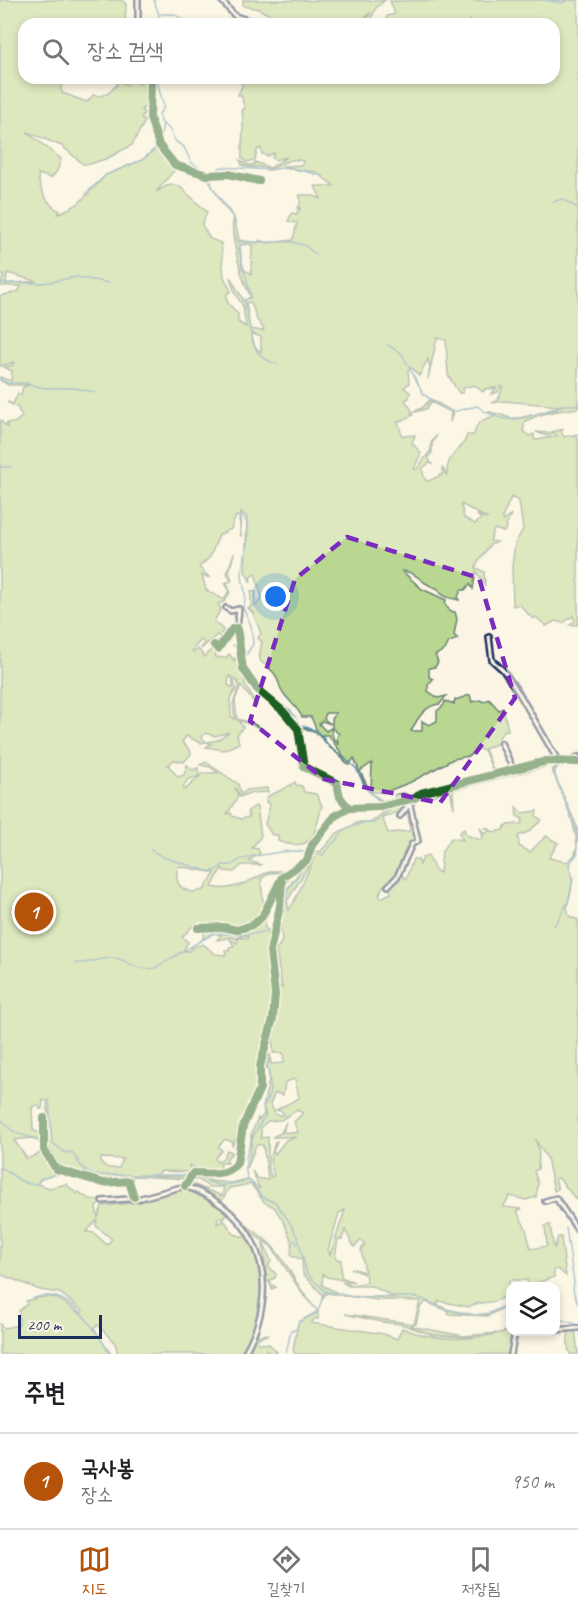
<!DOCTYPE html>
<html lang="ko">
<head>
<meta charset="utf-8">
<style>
	:root { --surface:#fff; --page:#f6f6f6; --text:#202124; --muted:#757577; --line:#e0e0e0; --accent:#b45309 }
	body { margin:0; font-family:Caveat,"Poor Story",sans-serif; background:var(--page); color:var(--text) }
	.controls { position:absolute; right:18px; bottom:18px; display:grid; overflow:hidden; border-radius:12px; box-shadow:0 3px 9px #0003 }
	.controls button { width:54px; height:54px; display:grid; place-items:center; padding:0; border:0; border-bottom:2px solid var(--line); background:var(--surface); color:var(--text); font:30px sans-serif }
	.scale { position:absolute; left:18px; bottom:15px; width:84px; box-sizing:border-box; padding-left:6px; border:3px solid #1b2f5e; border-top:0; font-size:16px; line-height:21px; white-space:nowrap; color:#1b2f5e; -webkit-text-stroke:4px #fcf5e5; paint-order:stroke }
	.you { position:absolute; left:276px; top:597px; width:21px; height:21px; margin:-15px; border:4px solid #fff; border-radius:50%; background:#1a73e8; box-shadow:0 0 0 9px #1a73e833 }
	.badge { display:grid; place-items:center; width:39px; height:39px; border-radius:50%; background:var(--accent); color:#fff; font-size:20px; font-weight:700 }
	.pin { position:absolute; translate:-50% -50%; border:3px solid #fff; box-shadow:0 2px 6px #0006 }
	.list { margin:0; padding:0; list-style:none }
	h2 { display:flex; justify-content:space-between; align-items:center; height:78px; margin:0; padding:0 24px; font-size:26px }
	h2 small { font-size:20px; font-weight:400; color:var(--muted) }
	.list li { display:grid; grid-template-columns:39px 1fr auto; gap:18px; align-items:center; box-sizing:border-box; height:96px; padding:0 24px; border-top:2px solid var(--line) }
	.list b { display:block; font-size:22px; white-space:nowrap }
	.list p { margin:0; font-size:20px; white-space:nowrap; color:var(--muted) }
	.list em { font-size:20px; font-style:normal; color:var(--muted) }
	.icon { flex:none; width:33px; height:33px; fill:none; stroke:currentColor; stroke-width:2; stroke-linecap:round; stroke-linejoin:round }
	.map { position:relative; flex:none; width:578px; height:1354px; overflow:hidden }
	.search { position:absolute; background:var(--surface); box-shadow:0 3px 9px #0003; left:18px; right:18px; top:18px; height:66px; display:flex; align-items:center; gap:15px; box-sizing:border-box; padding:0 21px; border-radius:18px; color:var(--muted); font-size:22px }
	.sheet { height:174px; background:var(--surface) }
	nav { display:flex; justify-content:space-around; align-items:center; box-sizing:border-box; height:84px; border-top:2px solid var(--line); background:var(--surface); font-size:16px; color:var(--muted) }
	nav a { display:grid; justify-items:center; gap:3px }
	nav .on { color:var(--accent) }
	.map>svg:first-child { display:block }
	.green { fill:#b9d790; stroke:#6a8377; stroke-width:1.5; fill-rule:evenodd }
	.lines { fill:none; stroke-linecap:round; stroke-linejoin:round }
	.stream { stroke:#5a8eaf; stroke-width:1.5 }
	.minor-casing { stroke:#1b2f5e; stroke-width:8 }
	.minor { stroke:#fcf5e5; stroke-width:3 }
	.cycleway-casing { stroke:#fcf5e5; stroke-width:11 }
	.cycleway { stroke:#1b5e20; stroke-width:8 }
	.marked { fill:none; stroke:#7b2cbf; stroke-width:4.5; stroke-dasharray:12 8; stroke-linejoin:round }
</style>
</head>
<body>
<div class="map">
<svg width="578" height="1354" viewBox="0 0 578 1354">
	<rect width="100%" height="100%" fill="#fcf5e5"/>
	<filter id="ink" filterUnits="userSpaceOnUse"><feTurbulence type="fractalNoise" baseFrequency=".0167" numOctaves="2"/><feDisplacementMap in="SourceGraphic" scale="12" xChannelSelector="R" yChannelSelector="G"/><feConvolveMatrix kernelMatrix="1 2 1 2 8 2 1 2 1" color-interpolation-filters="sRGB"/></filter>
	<g filter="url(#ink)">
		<g class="green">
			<path d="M0 0H122L126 4 125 24H24V78H49L60 84 65 82 61 87 62 93 87 102 93 95C107 98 111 91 120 81L127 85 133 78H137L139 84 143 78H150L148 107 141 109 144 113 141 118 145 121 132 145 108 158 90 164H83L62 146 27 132 61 159 57 171 51 178 38 174C38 186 47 206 60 211L58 214 78 204 106 175 142 160 159 146 177 167 156 192 170 184 179 186 207 212 202 225 210 239 221 243 224 277 231 291 227 294V302L238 314V322L246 327 243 306 235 293 230 277 244 301 251 297C243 283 228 232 234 218 221 205 215 190 206 175L223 205 234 217 239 240 257 243 260 240 268 243 293 240 297 223 288 221 292 213 297 214 298 207 300 210V195H311L321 199 315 186H334L316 172 283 168V166L303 165V161C288 157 283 164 270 170 261 164 251 170 242 165L240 160 248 165H254L255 162 270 168 287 157 275 160 272 158 274 153 267 156 262 154 261 148 257 150 255 160 247 162 242 158C241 142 245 126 242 110L245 109 241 95H238L242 86V78H283L290 83 295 78H554V24H472L470 20 466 24H386L387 16 395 14 390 1 578 0V408C560 411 543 412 525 421L523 431 529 436 534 434V439L537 440 557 436 554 433 547 436 536 432 548 433 564 429 561 431 564 437 578 434 570 436 578 437V625H570L575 621 573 616 563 623 555 621 546 626 536 617 533 619 519 604 513 606 512 566 515 544 523 529 519 501 511 497 502 518 504 521 511 514 504 532 494 529 490 541 497 542 490 545 476 565V568L484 572 485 586 476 571 473 589 470 584 465 590H461L458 597 459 600C448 597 444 599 437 588 423 586 417 571 402 571L422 589 446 600 445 604 450 611 455 612 457 619 454 635 458 639 449 642 445 650 435 655 438 662 435 667 429 668V677L433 679 428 685V691L438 698 446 696 440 704C425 705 417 719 411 731H422V721L429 725 437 721V711L444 705 445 701 454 704 455 700 470 695 472 702 480 700 484 702 489 699 499 710 503 708 508 730 503 731 498 740 500 742 485 749 494 772 509 768V764L511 768 494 773 484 750 479 749 469 756 453 759 411 782 383 793 371 791 372 763 360 771C368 786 374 808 395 798L394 795 403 793 413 796 399 798 397 805 401 801H410V805L400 816 399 812 382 817 388 833 410 831 408 814 411 808 418 839 412 842 397 877 383 886 379 895 381 898 391 893 389 887 403 876 406 879 413 859H418L420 865 423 857 428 855 435 870 440 873 442 851 451 838 463 840 459 833 464 829 466 835 480 840 483 836 480 828 485 834 489 831 485 827 494 832 503 830 506 825 521 824 523 819 517 816 516 807 522 813 537 811 536 816 542 820 528 832 518 836 519 846 530 852 546 836 558 843 549 858 567 862 577 853C578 825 562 795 552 770L558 765V761H562L554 770 555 776 577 827C578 842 578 853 569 864L573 878 567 908 569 916 578 920V1202L559 1178 555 1179 558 1189 554 1191 547 1158 535 1139 539 1151 538 1169 534 1171 538 1183 536 1197 526 1200 510 1196 503 1207 522 1209 517 1211 526 1229 531 1249 547 1246 545 1226 550 1225 554 1249 558 1237H561L566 1276 558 1269 554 1270V1277L528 1286 527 1280H509L508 1300 502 1298C492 1305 477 1300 469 1307L439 1301 437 1304C449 1312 474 1318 488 1314 496 1311 503 1306 510 1304L488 1316 448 1314V1311L426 1302 420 1307 416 1324 410 1326 464 1336 496 1333 466 1337 433 1335 401 1324 381 1322 345 1314 414 1324 420 1301 378 1300 326 1293 322 1300V1294L303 1274 302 1259 291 1256 292 1242 284 1222 274 1207 264 1202 251 1184 229 1188 221 1203C230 1208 233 1215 241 1221 252 1230 263 1236 272 1246 290 1265 299 1293 318 1311L304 1296 271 1246 248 1231 229 1208 187 1185 193 1175 200 1174V1170L189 1165 190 1172 162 1171 153 1176H190V1179L135 1176 130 1179 100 1181 87 1175 61 1171 51 1162 48 1147 32 1138 14 1140 27 1159 42 1152 54 1169 61 1173 40 1179 37 1184 50 1188 66 1184 77 1194 79 1192 89 1199 99 1200 100 1204 96 1207 98 1218 102 1206 141 1202 146 1197 183 1186 224 1210 228 1212 222 1219 218 1218 217 1224 224 1220 234 1234 248 1238 249 1233C273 1267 262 1320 243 1354H118L115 1343 98 1325 94 1328 110 1354H0V1324L4 1328 19 1325V1311L27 1304 26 1301C53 1292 59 1298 80 1314L83 1311 60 1293 40 1290 0 1274V420L7 427V423H14L22 417 17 407 7 402 13 404 18 393 21 395 23 387 30 385H8L0 380V377L11 381 12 371 4 367 13 365 14 362 0 366V296L19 291 21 286H0L4 275H0ZM249 244 252 245 251 274 242 268 240 245ZM7 273 36 281 6 284ZM251 302 257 320 264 329 263 331 250 329 246 303ZM251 333 261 337V352L255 347ZM437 338 446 340 448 375 459 393H462L463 388 474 385 483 392 485 389 496 388 491 394 498 392 501 386 503 387 498 400 492 403 504 401 561 406 554 412 559 406C552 410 520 419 512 418 500 416 496 411 484 412H491L496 416C483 419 476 422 474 435H467C464 451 445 453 447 476L442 467 443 474 429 481 425 480 422 469 429 463 432 464 428 457 432 453V444L437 435 431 443V450L417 469H414L421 453 412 443 415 435 402 436 398 422 413 415 411 413 426 409 431 402 451 412 450 422 453 412 430 400 422 408 413 412 405 400 409 398 410 392 404 388 409 383 408 370 412 368 419 376 428 359 430 367 428 379ZM461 504 488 519 477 515 481 519 475 524 464 518ZM241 512 247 517 245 571 251 583 250 578 255 573 262 598 254 607 256 592 251 591V607L248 608 253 613 261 634 258 638 262 642C256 668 262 659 274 673 278 678 279 686 282 691 289 702 297 706 302 717H311L317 731 300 726 293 715 289 717 300 731 305 766 302 728 316 733 349 765 354 758 367 790 386 803 380 802 374 807 360 806 371 808 397 801 372 822H359L337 833 320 852 310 850C307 868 289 881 283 898L285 881 300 865C293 870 287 874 283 883 280 890 282 899 281 907 279 923 271 938 272 955L273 931 265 929V912C256 936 223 930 205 931L202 940 214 933 221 935 217 940 231 937 237 939 238 937 247 935 248 938H239L237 943 230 939 234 946 229 947V951L225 950 226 955 215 954 203 944 191 948 190 951H183L188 942 182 937 193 926 238 930 258 920 264 911 261 879 270 873 288 872C282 871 274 870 268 872 253 879 231 893 212 887L222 868 224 871 234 872 242 865H262L249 861 260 853 258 849 252 848 261 836 257 807 255 806 248 811 249 817 241 819 232 816 231 813 227 814 238 797 235 787 240 797 249 793 268 792 267 788 247 790 241 794 238 784 206 762 200 765 210 767 218 773H203L185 790 183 788 187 780 199 776 198 768 192 770 187 765 184 775 178 777 168 765 174 760 184 762 191 754 190 750 182 742 186 736 201 743 206 742 201 737 205 733 215 736 229 732 218 740 207 742 211 744 206 747 224 750 239 743 237 735 243 727 238 720 262 729 252 723 237 719 235 700 241 686 257 706 245 684 244 676 247 675 243 669 236 629H234L237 641 233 645 238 651V657L233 659 235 661 229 654 226 658 215 657 217 651H220L214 646 205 657 198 649 194 652 192 650 201 640 204 642 201 649 217 635 220 637 215 645 218 648 226 639 221 633 224 631 214 621 221 609 218 604 224 602 230 592 227 583 232 580 229 572 234 553 227 573 231 581 225 583 229 590 224 600 206 590 202 575 210 578 199 567 210 557 219 535 231 529 236 516 239 517 241 537ZM229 676 237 681 239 686 233 704 235 719 231 716 230 699 236 689 233 679V688L228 685ZM326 713H336L332 719V728L339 734 337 737 338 744 333 738 331 728 326 731 319 724 322 721 331 724 324 719ZM321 735H328L346 759 330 748ZM314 857C313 861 293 906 289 910L287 901ZM178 866 215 873 204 890C184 896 173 885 178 866ZM280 918 282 941 276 950 282 988 279 986C276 966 268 937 280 918ZM271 1025 269 1036 273 1034V1053H283L284 1063 271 1064 270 1054 268 1064V1049L261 1067 262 1086 246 1124 238 1164C230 1173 213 1176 201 1174L222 1171 220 1163H228L226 1160 232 1152 227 1150 223 1158 217 1162 215 1158 222 1150 218 1147 225 1139 232 1142V1146L237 1135 240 1136 238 1142H241L244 1123 261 1084 260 1066ZM265 1064C276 1081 260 1098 264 1114L259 1120 258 1118 251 1135V1138L253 1135 247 1169 256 1145H263L268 1178 267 1180 257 1178 252 1171 260 1189 247 1179 232 1183 210 1181 208 1176 235 1172 239 1168 246 1125 263 1086ZM295 1079 299 1098 276 1110 283 1112 284 1115H276L270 1104 275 1093 283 1095 285 1082ZM43 1100 47 1101 48 1116 45 1136 33 1130 32 1107 38 1105 40 1109H42ZM297 1110 303 1113 294 1122 298 1133 283 1132 286 1122 281 1133 272 1137H297L286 1140 275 1154 273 1152 277 1141 275 1142 270 1160 274 1176 271 1177 268 1166V1137L261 1138V1127L268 1121 281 1120ZM101 1158 123 1159 119 1168H108L101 1163ZM197 1179 209 1187H224L222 1196 190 1183ZM345 1210 330 1255 328 1250 339 1213ZM97 1220 96 1226 112 1239 107 1245 94 1233 86 1232ZM345 1230 354 1247 361 1240 365 1245 361 1249 365 1272 351 1268 366 1275 367 1282 352 1285 342 1282 349 1286H372L396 1298 343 1296 322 1285 323 1274 327 1277 354 1282 341 1277V1260L335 1258 338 1239H342Z"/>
			<path d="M243 0 380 1 385 0 376 8 369 24H353C360 21 369 20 371 12 354 32 315 24 292 24L287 18 279 20 259 9 243 6Z"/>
			<polygon points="547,761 463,785 533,767 549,766 453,790 454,808 450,790 418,800 412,805 422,796 463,785 422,793"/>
			<path d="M295 782 296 785 302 786 304 792 316 794 322 805C315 833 313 854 278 841V835H272L265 824 270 804 266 802 267 797C277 791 286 789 295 782Z"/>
			<polygon points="263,1242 271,1261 268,1266 276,1274 275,1278 270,1280 271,1285 276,1287 272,1289 269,1281 265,1282 263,1313 256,1336 269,1334 258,1338 258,1343 269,1344 277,1352 271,1354 266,1350 266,1354 256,1354 252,1350 245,1354 261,1313 265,1267"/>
			<path d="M318 1312V1319H314L311 1323 384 1334 397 1339 402 1328C433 1342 477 1341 510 1330L514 1332 510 1354H295L293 1350 298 1323Z"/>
			<path d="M575 1329 578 1354H570C566 1343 568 1341 569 1330Z"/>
		</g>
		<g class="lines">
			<g class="stream">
				<polyline points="154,0 162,24"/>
				<polyline points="544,0 562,3 568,0"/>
				<polyline points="161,14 174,14 189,24"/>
				<polyline points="196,24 204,24"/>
				<polyline points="156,78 164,107 159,114 161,122 169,129 176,142 184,147 191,162 207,173"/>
				<polyline points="385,78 396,81"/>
				<polyline points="214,173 221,167 270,170 288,167 323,176"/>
				<path d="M210 177 212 187 234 218 233 228 251 296 244 301C252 326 245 357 278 364"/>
				<polyline points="86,193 106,175 142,160 159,145 163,124"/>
				<polyline points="553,202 562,199 578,208"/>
				<polyline points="238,242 292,242 304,245 317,255"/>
				<polyline points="0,283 44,283 77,277 109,283"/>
				<path d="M388 345 402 354 424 395 452 412 477 406C498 422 513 422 537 414 546 411 552 413 559 407"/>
				<polyline points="0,379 7,383 26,383 44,388 75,388 94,392"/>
				<polyline points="560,405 578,405"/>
				<polyline points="0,467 12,467"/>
				<path d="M242 515C255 529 244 554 242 570 241 585 249 593 243 608L251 625 253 644 243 660"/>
				<polyline points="247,673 255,678 262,690 290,710 300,725 317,731 326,743 356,768 366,789 378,800 387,803 398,798 415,797"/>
				<polyline points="567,760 578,755"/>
				<polyline points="562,763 555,770 555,775 578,835"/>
				<polyline points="419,796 551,763"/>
				<path d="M151 850 163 857 207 871H215L223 865H232L241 859C248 860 248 856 254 856 273 854 290 848 309 853"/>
				<path d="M314 854 323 855C330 844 339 840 345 829L363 823H374L399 802"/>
				<polyline points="277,924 284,912 288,889 313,854"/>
				<path d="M554 926C568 904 577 891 569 864L578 853"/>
				<path d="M75 963C89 965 100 957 113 958 130 959 132 972 155 968L214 933 240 935 273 931"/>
				<polyline points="49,1099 52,1142 65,1153 72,1152 81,1166 93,1175 189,1175"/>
				<path d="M0 1118C18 1139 19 1133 42 1140"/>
				<polyline points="46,1143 62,1169 79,1173 86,1171"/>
				<path d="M0 1167C13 1174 22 1186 37 1184L41 1179 61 1173"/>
				<path d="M193 1177C208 1178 209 1185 221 1185 231 1185 241 1181 250 1181L262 1197 275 1202 289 1221 298 1238 307 1274 325 1291 353 1297H416L446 1309 475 1315 490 1313 510 1303"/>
				<path d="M248 1180C240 1158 254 1132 266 1115L263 1106C277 1094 267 1071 266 1057"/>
				<polyline points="566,1228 574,1283 573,1290 578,1304"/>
				<polyline points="294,1240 297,1244"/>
				<path d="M34 1298C71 1285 94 1330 111 1354"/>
				<polyline points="556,1318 578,1325"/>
				<polyline points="286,1354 291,1330 296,1330 299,1322 318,1311 325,1291"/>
			</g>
			<defs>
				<g id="minor">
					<polyline points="138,0 138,24"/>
					<polyline points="221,0 235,16 260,24"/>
					<polyline points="151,78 150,118 159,145 175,165 207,175 228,174 259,181"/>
					<polyline points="226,608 231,611 239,609 237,628"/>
					<polyline points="489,637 492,660 503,670 520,695 557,759"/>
					<polyline points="214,645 218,649 232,629 237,628 243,669 257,689 283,711 298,729 304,767 337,783 340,797 349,808"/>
					<polyline points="501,743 513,769"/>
					<polyline points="571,761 578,757"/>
					<polyline points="400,816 414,799"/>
					<polyline points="388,886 397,877 412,844 418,841 410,805"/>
					<polyline points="198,928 223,927 237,930 252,925 262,917 282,877 307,860 312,845 335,816 349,808 381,807 415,798 421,793 547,761 578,762"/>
					<polyline points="44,1118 44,1150 56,1169 103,1183 129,1181 134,1197"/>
					<path d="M185 1186 193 1173C208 1173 227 1177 237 1163L243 1126 260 1088V1066L272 1023 275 994 270 951 280 906 281 885 287 874"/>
					<path d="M102 1201 141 1198 185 1186C261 1213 284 1285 244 1354"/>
					<polyline points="545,1201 556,1198 578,1231"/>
					<polyline points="556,1330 578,1328"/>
					<polyline points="511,1354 515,1332"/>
				</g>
			</defs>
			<use href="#minor" class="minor-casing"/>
			<use href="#minor" class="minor"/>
			<defs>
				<g id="cycleway">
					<polyline points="151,78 150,118 159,145 175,165 207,175 228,174 259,181"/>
					<polyline points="214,645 218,649 232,629 237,628 243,669 257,689 283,711 298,729 304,767 337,783 340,797 349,808"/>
					<polyline points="198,928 223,927 237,930 252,925 262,917 282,877 307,860 312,845 335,816 349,808 381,807 415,798 421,793 547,761 578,762"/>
					<polyline points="44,1118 44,1150 56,1169 103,1183 129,1181 134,1197"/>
					<path d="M185 1186 193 1173C208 1173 227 1177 237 1163L243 1126 260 1088V1066L273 1019 275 994 270 951 280 906 282 883"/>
				</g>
			</defs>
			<use href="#cycleway" class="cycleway-casing"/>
			<use href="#cycleway" class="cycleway"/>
		</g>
	</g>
	<path d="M0 0H578V1354H0ZM347 537 479 578 515 698 440 803 324 779 250 721 295 579Z" fill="#fcf5e5" fill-opacity=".55" fill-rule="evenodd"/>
	<path class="marked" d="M347 537 479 578 515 698 440 803 324 779 250 721 295 579Z"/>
</svg>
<div class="controls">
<button><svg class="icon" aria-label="layers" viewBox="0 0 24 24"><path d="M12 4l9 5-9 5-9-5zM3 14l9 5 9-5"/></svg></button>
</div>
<div class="scale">200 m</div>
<div class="you"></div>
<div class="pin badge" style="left:34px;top:912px">1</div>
<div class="search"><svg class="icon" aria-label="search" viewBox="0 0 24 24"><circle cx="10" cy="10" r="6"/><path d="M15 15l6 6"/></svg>장소 검색</div>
</div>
<section class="sheet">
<h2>주변<small></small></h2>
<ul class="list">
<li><span class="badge">1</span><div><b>국사봉</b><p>장소</p></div><em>950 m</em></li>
</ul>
</section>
<nav>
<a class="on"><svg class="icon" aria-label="map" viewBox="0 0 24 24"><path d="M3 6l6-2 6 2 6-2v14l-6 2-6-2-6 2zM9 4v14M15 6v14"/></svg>지도</a>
<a><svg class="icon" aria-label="directions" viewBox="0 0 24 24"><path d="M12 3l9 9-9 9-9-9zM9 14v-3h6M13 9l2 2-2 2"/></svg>길찾기</a>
<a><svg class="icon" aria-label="saved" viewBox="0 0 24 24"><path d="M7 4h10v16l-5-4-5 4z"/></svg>저장됨</a>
</nav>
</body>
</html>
